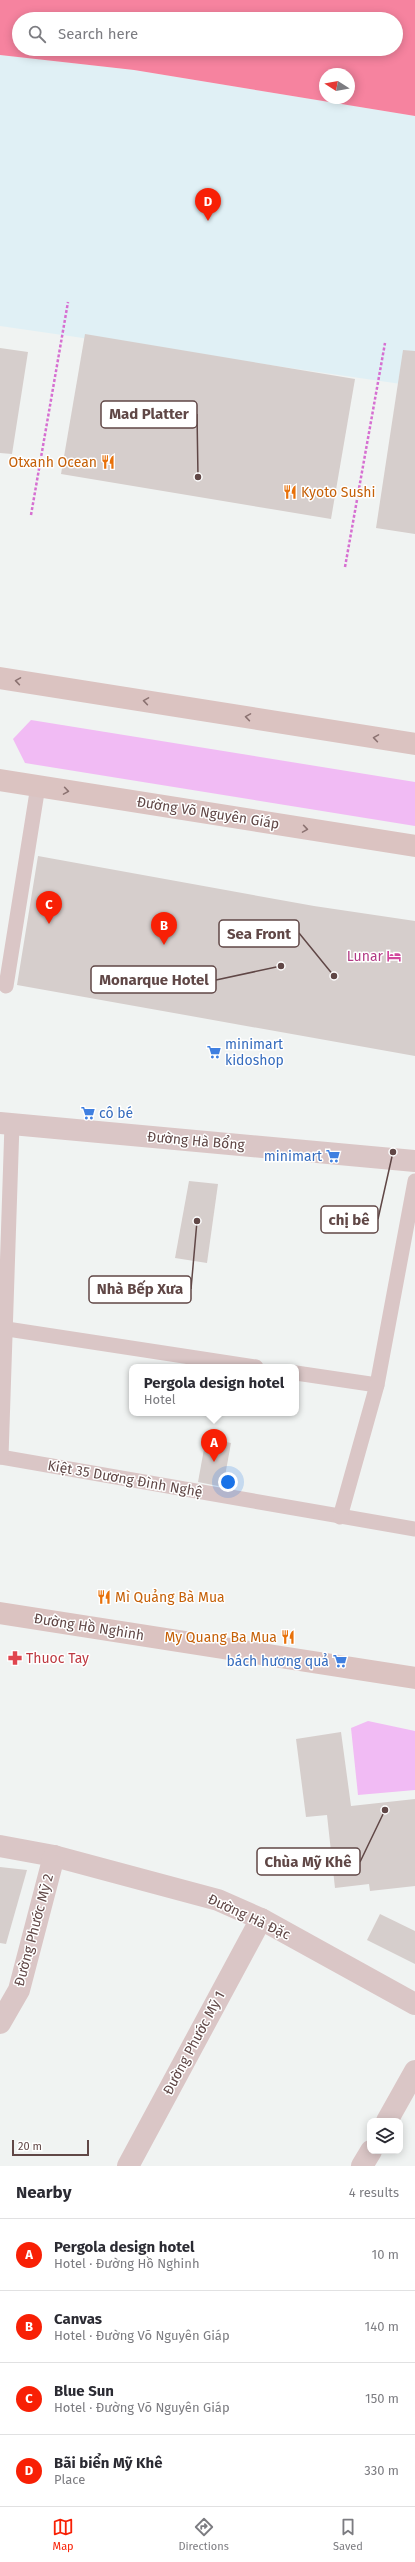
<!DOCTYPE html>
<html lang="en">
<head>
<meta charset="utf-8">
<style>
	:root { --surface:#fff; --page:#f2f2f3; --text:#2b2b33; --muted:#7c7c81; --line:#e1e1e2; --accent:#f82005 }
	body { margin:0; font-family:"Fira Sans",sans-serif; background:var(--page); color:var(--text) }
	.controls { position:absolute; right:12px; bottom:12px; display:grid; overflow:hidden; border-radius:8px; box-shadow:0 2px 10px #0003 }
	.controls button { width:36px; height:36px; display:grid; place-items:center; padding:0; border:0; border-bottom:1px solid var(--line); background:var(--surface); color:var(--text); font:20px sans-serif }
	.compass { position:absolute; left:319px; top:68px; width:36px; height:36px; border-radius:50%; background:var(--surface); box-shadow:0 2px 10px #0003; rotate:281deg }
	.scale { position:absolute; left:12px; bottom:10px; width:77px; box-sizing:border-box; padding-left:4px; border:2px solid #604746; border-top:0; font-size:11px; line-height:14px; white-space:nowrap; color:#604746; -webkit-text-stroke:3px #fff; paint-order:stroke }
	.you { position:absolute; left:228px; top:1482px; width:14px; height:14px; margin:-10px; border:3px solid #fff; border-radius:50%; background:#1a73e8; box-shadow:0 0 0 6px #1a73e833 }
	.badge { display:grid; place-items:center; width:26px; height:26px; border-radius:50%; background:var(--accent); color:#fff; font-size:13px; font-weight:700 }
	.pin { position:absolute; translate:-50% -33px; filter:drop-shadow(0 1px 2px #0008) }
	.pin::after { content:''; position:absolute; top:21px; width:14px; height:12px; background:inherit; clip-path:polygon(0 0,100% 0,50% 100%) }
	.popup { position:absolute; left:129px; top:1364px; width:170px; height:52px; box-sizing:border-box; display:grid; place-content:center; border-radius:8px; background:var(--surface); filter:drop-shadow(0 1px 3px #0005); font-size:13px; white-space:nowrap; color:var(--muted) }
	.popup b { font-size:15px; color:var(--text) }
	.popup::after { content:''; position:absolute; left:50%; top:100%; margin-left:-8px; border:8px solid transparent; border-top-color:var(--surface) }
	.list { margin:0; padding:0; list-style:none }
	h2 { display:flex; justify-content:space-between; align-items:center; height:52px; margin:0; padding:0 16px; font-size:17px }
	h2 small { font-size:13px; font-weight:400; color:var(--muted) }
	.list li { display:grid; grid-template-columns:26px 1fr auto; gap:12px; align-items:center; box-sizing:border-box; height:72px; padding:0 16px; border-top:1px solid var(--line) }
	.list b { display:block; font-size:15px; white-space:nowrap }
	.list p { margin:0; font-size:13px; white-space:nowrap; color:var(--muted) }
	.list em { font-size:13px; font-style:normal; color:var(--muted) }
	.icon { flex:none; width:22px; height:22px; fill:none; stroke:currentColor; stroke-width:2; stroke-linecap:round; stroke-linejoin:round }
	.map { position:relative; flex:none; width:415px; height:2166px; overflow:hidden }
	.search { position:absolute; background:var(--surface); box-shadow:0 2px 10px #0003; left:12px; right:12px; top:12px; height:44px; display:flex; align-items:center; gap:10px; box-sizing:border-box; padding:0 14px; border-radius:22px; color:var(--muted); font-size:15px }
	.sheet { height:340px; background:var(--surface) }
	nav { display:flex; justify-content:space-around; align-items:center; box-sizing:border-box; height:56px; border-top:1px solid var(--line); background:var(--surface); font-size:11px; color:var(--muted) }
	nav a { display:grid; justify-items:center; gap:2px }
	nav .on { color:var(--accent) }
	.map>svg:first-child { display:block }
	.green { fill:#f1bbf4 }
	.sand { fill:#e0f0f5 }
	.water { fill:#f6839f; fill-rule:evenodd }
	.building { fill:#d6cecc }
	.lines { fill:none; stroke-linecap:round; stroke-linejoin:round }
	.path { stroke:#d66fd1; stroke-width:2.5; stroke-dasharray:3 2; stroke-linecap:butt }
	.lane { stroke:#dac6c6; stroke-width:15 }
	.street { stroke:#dac6c6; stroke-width:22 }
	.secondary { stroke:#dbc3c1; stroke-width:22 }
	.oneway { stroke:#8b7271 }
	.labels { text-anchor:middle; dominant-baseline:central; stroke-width:3; stroke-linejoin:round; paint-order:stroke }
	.food-label { font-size:14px; fill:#c56008; stroke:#fff; text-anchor:end }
	.street-label { font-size:14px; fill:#604746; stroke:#fff }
	.hotel-label { font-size:14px; fill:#b23c85; stroke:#fff; text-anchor:end }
	.shop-label { font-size:14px; fill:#366cbe; stroke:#fff; text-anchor:start }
	.health-label { font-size:14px; fill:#be3a42; stroke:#fff; text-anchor:start }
	.leader { fill:none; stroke:#604746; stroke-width:1.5 }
	.callout-dot { fill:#604746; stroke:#fff; stroke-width:1.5 }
	.callout { fill:#fff; stroke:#604746; stroke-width:1.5 }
	.callout-label { font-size:15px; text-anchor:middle; font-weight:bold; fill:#604746 }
</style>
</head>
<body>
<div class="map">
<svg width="415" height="2166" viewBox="0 0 415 2166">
	<rect width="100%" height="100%" fill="#f0f3f2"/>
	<g class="green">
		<polygon points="31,720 415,782 415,826 25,763 13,739"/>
		<polygon points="368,1721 415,1731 415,1790 358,1795 351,1728"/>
	</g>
	<polygon class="sand" points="0,55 134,70 415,116 415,386 0,326"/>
	<path class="water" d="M0 0H415V116L134 70 0 55ZM19 19H396V49H19ZM325 74H349V98H325Z"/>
	<g class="building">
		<polygon points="85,334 355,379 331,519 61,474"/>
		<polygon points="0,348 28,352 12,454 0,453"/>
		<polygon points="403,350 415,351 415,534 376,528"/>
		<polygon points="38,856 314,906 415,921 415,1056 17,985"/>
		<polygon points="189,1181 218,1184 207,1263 175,1258"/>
		<polygon points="206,1438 231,1443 223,1487 198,1482"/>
		<polygon points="341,1732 351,1806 415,1799 415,1886 370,1891 369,1884 335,1888 327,1815 306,1817 296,1739"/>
		<polygon points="0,1867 27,1870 6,1944 0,1943"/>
		<polygon points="380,1914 415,1931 415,1964 367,1940"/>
	</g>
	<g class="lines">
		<g class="path">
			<polyline points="31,515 68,302"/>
			<polyline points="345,567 385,343"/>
		</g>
		<g class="lane">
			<polyline points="6,986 38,786"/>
			<polyline points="0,1328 256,1367"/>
			<polyline points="296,1373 377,1385"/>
			<polyline points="0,1457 415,1529"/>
			<polyline points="1,1457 12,1124"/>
			<polyline points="340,1517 377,1385 415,1181"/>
		</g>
		<g class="street">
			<polyline points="0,1123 415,1161"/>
			<polyline points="0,1846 54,1856 218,1900 261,1919 415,2004"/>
			<polyline points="0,2023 19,1990 54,1856"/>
			<polyline points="387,2121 415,2071"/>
			<polyline points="128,2166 261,1919"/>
			<polyline points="362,2166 371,2151"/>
		</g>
		<g class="secondary">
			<polyline points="0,678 415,744"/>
			<polyline points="0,780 415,846"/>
			<polyline points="0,1613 415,1678"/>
		</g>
	</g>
	<defs><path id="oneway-chevron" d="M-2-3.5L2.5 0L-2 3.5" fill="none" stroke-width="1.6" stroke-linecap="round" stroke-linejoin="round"/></defs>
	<g class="oneway">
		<use href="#oneway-chevron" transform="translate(18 681) rotate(-171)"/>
		<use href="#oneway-chevron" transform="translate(146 701) rotate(-171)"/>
		<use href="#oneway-chevron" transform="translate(248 717) rotate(-171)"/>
		<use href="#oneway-chevron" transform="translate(376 738) rotate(-171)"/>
		<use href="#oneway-chevron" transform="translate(66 791) rotate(9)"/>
		<use href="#oneway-chevron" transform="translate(305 829) rotate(9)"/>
	</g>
	<defs>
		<symbol id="restaurant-bare" viewBox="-9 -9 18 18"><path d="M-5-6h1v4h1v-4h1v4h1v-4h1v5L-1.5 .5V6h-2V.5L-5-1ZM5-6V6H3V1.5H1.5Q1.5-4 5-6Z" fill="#e8710a" stroke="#fff" stroke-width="2.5" paint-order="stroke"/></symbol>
		<symbol id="hotel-bare" viewBox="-9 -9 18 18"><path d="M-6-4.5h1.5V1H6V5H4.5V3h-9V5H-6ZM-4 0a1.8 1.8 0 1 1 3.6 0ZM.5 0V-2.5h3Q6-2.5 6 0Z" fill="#d1479c" stroke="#fff" stroke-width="2.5" paint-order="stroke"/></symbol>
		<symbol id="supermarket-bare" viewBox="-9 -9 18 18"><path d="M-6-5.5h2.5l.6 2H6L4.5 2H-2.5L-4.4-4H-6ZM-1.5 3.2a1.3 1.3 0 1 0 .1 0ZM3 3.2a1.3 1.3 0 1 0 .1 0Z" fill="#3f7fe0" stroke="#fff" stroke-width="2.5" paint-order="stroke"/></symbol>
		<symbol id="pharmacy-bare" viewBox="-9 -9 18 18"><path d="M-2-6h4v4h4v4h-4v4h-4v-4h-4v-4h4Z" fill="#e0444e" stroke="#fff" stroke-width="2.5" paint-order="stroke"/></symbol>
	</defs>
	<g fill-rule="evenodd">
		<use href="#restaurant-bare" x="98" y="452" width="20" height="20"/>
		<use href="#restaurant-bare" x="280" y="482" width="20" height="20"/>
		<use href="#hotel-bare" x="384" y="946" width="20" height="20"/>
		<use href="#supermarket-bare" x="204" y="1042" width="20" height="20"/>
		<use href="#supermarket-bare" x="78" y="1103" width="20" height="20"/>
		<use href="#supermarket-bare" x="323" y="1146" width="20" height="20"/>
		<use href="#restaurant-bare" x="94" y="1587" width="20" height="20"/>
		<use href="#restaurant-bare" x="278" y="1627" width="20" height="20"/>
		<use href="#pharmacy-bare" x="5" y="1648" width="20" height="20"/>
		<use href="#supermarket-bare" x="330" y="1651" width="20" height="20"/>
	</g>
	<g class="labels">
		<g class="food-label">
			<text x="97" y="462">Otxanh Ocean</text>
			<text x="301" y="492" text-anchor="start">Kyoto Sushi</text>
			<text x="115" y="1597" text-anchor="start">Mì Quảng Bà Mua</text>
			<text x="277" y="1637">My Quang Ba Mua</text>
		</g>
		<g class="street-label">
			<text transform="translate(208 813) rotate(9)">Đường Võ Nguyên Giáp</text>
			<text transform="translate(196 1141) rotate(5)">Đường Hà Bổng</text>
			<text transform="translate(125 1479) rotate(10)">Kiệt 35 Dương Đình Nghệ</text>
			<text transform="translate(89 1627) rotate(9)">Đường Hồ Nghinh</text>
			<text transform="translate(249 1917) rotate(25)">Đường Hà Đặc</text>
			<text transform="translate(34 1930) rotate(-75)">Đường Phước Mỹ 2</text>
			<text transform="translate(194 2043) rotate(-62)">Đường Phước Mỹ 1</text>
		</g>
		<g class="hotel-label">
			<text x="383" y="956">Lunar</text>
		</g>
		<g class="shop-label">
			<text x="225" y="1044">minimart<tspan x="225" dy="16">kidoshop</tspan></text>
			<text x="99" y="1113">cô bé</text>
			<text x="322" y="1156" text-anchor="end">minimart</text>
			<text x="329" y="1661" text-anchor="end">bách hương quả</text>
		</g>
		<g class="health-label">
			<text x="26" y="1658">Thuoc Tay</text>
		</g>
	</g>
	<path class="leader" d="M198 477L197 414M334 976L299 933M281 966L216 980M393 1152L378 1219M197 1221L191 1289M385 1810L360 1862"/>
	<g class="callout-dot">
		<circle cx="198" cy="477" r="4"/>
		<circle cx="334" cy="976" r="4"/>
		<circle cx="281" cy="966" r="4"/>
		<circle cx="393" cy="1152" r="4"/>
		<circle cx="197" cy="1221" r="4"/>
		<circle cx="385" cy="1810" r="4"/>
	</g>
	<g class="callout">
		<rect x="101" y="401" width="96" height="27" rx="4"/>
		<rect x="219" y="920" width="80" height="27" rx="4"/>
		<rect x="91" y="966" width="125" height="27" rx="4"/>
		<rect x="321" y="1206" width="57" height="27" rx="4"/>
		<rect x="89" y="1276" width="102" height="27" rx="4"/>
		<rect x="257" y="1848" width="103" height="27" rx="4"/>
	</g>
	<g class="callout-label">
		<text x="149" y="419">Mad Platter</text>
		<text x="259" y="939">Sea Front</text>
		<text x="154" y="985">Monarque Hotel</text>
		<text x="349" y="1225">chị bê</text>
		<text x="140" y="1294">Nhà Bếp Xưa</text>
		<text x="308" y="1867">Chùa Mỹ Khê</text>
	</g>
</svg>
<div class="controls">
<button><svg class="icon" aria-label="layers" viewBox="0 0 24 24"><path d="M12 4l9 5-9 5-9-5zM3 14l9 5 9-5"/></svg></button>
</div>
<svg class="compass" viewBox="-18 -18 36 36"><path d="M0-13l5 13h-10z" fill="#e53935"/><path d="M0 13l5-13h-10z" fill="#7c7c81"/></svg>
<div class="scale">20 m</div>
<div class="you"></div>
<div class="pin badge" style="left:214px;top:1462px">A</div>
<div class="popup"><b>Pergola design hotel</b>Hotel</div>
<div class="pin badge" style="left:164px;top:945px">B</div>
<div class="pin badge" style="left:49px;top:924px">C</div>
<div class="pin badge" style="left:208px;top:221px">D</div>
<div class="search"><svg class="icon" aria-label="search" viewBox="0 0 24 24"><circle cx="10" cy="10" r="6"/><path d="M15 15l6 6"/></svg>Search here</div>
</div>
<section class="sheet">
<h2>Nearby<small>4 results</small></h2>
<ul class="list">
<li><span class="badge">A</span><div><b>Pergola design hotel</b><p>Hotel · Đường Hồ Nghinh</p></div><em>10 m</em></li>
<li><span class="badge">B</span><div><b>Canvas</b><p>Hotel · Đường Võ Nguyên Giáp</p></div><em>140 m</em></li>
<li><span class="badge">C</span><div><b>Blue Sun</b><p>Hotel · Đường Võ Nguyên Giáp</p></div><em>150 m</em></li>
<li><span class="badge">D</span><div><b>Bãi biển Mỹ Khê</b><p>Place</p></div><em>330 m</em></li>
</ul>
</section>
<nav>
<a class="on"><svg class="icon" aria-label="map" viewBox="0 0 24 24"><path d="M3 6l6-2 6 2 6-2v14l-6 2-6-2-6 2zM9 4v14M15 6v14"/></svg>Map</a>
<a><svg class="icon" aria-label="directions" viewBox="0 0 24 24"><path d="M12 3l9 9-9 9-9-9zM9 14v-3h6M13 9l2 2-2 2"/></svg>Directions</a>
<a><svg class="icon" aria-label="saved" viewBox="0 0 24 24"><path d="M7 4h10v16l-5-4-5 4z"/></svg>Saved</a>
</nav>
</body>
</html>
